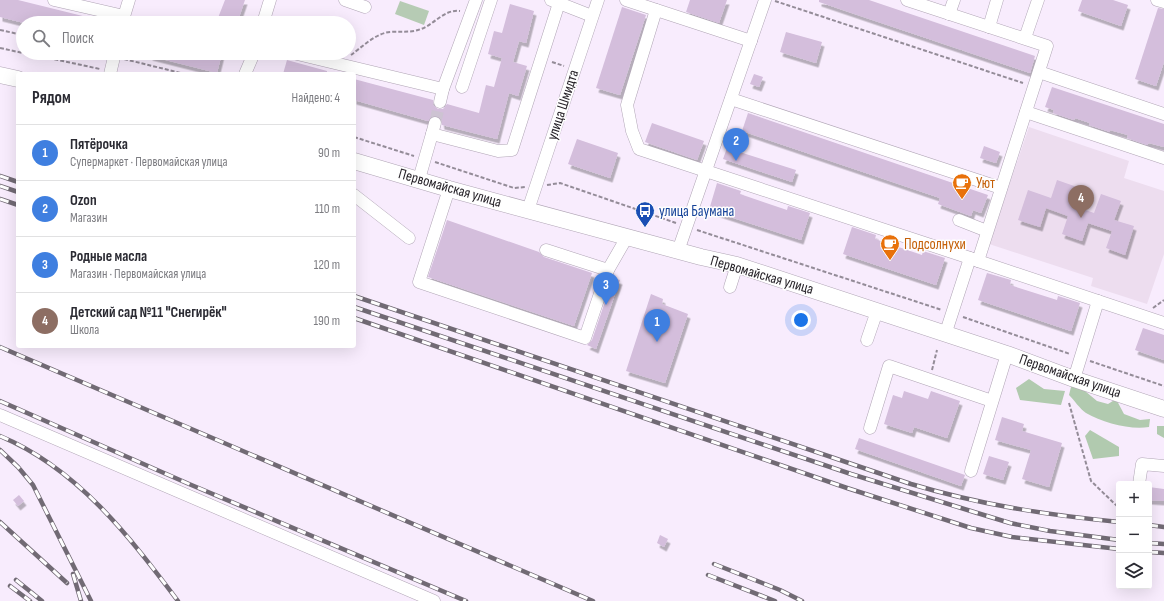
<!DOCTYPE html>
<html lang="ru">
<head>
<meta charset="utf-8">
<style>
	:root { --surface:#fff; --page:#f2f2f3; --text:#2b2b33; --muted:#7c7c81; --line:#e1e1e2; --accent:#0b8043 }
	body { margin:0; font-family:"Sofia Sans Condensed",sans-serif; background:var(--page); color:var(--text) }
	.controls { position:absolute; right:12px; bottom:12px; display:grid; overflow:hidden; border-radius:4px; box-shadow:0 4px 16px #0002 }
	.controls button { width:36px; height:36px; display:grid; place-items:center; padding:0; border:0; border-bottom:1px solid var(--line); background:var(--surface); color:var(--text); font:20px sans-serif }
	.you { position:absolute; left:801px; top:320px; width:14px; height:14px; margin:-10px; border:3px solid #fff; border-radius:50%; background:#1a73e8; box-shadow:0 0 0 6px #1a73e833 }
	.badge { display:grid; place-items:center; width:26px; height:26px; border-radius:50%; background:var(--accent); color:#fff; font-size:13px; font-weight:700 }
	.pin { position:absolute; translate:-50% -33px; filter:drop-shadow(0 1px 2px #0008) }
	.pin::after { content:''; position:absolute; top:21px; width:14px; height:12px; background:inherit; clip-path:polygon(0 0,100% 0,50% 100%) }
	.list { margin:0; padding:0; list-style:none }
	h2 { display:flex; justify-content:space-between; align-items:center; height:52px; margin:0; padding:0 16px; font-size:17px }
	h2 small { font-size:13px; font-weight:400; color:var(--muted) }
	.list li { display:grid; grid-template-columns:26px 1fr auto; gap:12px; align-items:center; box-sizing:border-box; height:56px; padding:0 16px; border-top:1px solid var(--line) }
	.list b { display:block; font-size:15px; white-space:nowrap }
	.list p { margin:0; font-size:13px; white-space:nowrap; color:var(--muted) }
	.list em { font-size:13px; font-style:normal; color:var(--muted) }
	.icon { flex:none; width:22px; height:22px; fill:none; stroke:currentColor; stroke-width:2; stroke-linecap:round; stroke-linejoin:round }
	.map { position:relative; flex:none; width:1164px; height:601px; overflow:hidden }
	.search { position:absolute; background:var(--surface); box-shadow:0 4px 16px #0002; left:16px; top:16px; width:340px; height:44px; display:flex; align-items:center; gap:10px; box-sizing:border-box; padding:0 14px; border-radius:22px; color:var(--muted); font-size:15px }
	.panel { position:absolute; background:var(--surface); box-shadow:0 4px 16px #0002; left:16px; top:72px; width:340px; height:276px; border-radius:4px }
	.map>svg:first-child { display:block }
	.education { fill:#edddef }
	.green { fill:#b6cbb4 }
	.forest { fill:#b1caaf }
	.building { fill:#d4bedc; filter:url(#shadow) }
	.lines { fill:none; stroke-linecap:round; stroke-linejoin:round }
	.minor-tunnel { stroke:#cdc3d2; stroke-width:12; stroke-dasharray:12 6; stroke-linecap:butt }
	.minor-casing { stroke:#b0a5b5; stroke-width:13 }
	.major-casing { stroke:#b0a5b5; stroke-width:17 }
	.path { stroke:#948c98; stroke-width:2; stroke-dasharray:4 2; stroke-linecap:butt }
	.minor { stroke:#fff; stroke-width:12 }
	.major { stroke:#fff; stroke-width:16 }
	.rail-casing { stroke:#716a74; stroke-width:4.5 }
	.rail { stroke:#fefefe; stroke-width:3; stroke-dasharray:9; stroke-linecap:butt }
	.labels { text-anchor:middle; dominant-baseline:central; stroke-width:3; stroke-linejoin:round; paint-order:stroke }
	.street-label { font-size:15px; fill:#221e24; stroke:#fefefe }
	.food-label { font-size:15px; fill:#c56008; stroke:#fefefe; text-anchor:start }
	.transit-label { font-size:15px; fill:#164399; stroke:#fefefe; text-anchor:start }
</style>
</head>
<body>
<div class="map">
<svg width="1164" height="601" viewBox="0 0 1164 601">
	<defs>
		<filter id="shadow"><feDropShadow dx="2.5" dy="4.5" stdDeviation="0" flood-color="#0004"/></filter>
	</defs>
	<rect width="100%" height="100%" fill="#f8ecfd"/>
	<polygon class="education" points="1029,127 1129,161 1124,178 1164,191 1164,254 1147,304 1091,286 1093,278 989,244"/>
	<polygon class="green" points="400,1 429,11 424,25 395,14"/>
	<g class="forest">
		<polygon points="1029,379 1044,389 1065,391 1061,405 1020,400 1016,388"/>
		<path d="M1079 386 1097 401 1108 404 1116 399 1124 414 1140 420 1150 419 1149 427C1130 430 1103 423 1086 413 1080 409 1074 400 1069 395L1071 387Z"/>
		<polygon points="1157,426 1164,426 1164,438 1157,434"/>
		<polygon points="1090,430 1119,447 1119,456 1093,459 1085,436"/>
	</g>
	<g class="building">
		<polygon points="0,0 18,0 99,20 99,23 24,23 0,17"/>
		<polygon points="225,0 245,0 237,23 216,23"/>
		<polygon points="690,0 727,0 719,23 686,12"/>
		<polygon points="819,0 869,0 1035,56 1030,73 819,2"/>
		<polygon points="1082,0 1113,0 1128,5 1121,26 1078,11"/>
		<polygon points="510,4 534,11 526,43 519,41 513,62 527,66 518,96 509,93 497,139 442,125 441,118 437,116 433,116 428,121 354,100 354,79 433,100 433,105 438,109 443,109 447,104 479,113 486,85 494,87 502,58 488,54 494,31 502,33"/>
		<polygon points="622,7 646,15 620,95 596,88"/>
		<polygon points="1158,8 1164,9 1164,62 1156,86 1135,79"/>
		<polygon points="786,32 822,42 816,63 780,52"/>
		<polygon points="151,53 222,53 217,73 150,56"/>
		<polygon points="287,60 327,71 327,74 283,74"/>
		<polygon points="754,74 763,77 759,87 750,84"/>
		<polygon points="1052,87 1164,124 1164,147 1149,143 1147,145 1127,138 1128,135 1110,130 1110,132 1089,125 1090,123 1075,118 1074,120 1053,113 1054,110 1045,107"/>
		<polygon points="748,113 988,195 981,213 973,210 971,216 938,204 940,198 742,131"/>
		<polygon points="652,123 704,141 697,160 645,142"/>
		<polygon points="577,139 618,153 610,178 568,164"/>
		<polygon points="984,146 1000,152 996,163 980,158"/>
		<polygon points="727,148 796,170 792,182 723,159"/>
		<polygon points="1057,180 1077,187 1071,205 1094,213 1101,194 1121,201 1114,220 1134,226 1125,255 1106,248 1112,231 1088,223 1082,241 1062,234 1068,216 1046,208 1040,227 1018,220 1028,190 1051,198"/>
		<polygon points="717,183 741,191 740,194 787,210 788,206 810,213 801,240 709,210"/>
		<polygon points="447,220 539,252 544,257 592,273 574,326 428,277"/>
		<polygon points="852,227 876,235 875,239 922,255 923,251 945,258 936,285 843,254"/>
		<polygon points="987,273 1011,280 1010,285 1057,300 1058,296 1080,303 1071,331 978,300"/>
		<polygon points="613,278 620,280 596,349 587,345 592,340"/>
		<polygon points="651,294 663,299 662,304 688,314 665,383 626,371"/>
		<polygon points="1143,328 1164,335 1164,360 1135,350"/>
		<polygon points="904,391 928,399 931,391 960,401 947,438 914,427 912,433 884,424 893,395 902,398"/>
		<polygon points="1002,417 1024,424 1022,431 1062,443 1049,487 1022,479 1031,450 995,440"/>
		<polygon points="859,438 965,475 961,486 855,449"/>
		<polygon points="989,456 1009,462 1003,480 983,474"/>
		<polygon points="1149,487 1164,489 1164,501 1149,500"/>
		<polygon points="19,495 24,501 18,506 13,500"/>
		<polygon points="660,535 668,539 664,547 657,543"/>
	</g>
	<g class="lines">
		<polyline class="minor-tunnel" points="435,123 440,102"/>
		<defs>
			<g id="minor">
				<polyline points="54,0 124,16"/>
				<polyline points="345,0 365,7"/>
				<polyline points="551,0 592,16"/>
				<polyline points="626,0 751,41"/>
				<polyline points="907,0 1047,46 978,261 970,258 945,335"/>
				<polyline points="1157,0 1164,2"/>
				<polyline points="656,10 627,105 632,131 639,149 970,258"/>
				<polyline points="949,14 954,0"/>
				<polyline points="122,23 129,0"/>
				<polyline points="263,23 270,0"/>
				<polyline points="989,27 997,0"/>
				<polyline points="1025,38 1038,0"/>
				<polyline points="293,53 443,89 476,0"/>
				<polyline points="1039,72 1164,114"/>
				<polyline points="110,74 115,53"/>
				<polyline points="245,74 254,53"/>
				<polyline points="462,87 491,0"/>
				<polyline points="731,99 1001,188"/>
				<polyline points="440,102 443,89"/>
				<polyline points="1026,112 1164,158"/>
				<polyline points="432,134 435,123"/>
				<polyline points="419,179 432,134 498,151 512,150 559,3"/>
				<polyline points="449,189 419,282 585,338 608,270 627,237"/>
				<polyline points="354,195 409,238"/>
				<polyline points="528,210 598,0"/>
				<polyline points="959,220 987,231"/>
				<polyline points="546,250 608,270"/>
				<polyline points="678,251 765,0"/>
				<polyline points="978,261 1164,323"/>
				<polyline points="730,287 737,265"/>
				<polyline points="867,340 877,311"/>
				<polyline points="1074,379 1098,301"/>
				<polyline points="0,415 434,601"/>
				<polyline points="870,428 889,366 992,401"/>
				<polyline points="971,471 1007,354"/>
				<polyline points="1139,484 1142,464 1164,466"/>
			</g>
			<g id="major">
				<polyline points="0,75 18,79"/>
				<polyline points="354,161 449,189 701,257 737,265 1007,354 1074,379 1164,409"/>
			</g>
		</defs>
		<use href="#minor" class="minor-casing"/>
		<use href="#major" class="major-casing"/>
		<g class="path">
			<polyline points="775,1 1023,83"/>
			<polyline points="0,30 23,35"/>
			<polyline points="0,48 23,53"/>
			<polyline points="25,53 100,69"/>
			<polyline points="97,53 104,55"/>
			<path d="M351 55C362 47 376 33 390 32 401 31 411 33 421 29 435 24 444 9 460 11"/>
			<polyline points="124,59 185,74"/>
			<polyline points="552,62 564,66"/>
			<polyline points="354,137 414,156"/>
			<polyline points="435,162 514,188 525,187"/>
			<polyline points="547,185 560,183 676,223"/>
			<polyline points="697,230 942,310"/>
			<polyline points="1153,308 1164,300"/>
			<polyline points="963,317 1070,354"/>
			<polyline points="1090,361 1164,386"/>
			<polyline points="932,370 937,350"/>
			<polyline points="1069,403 1091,481 1119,508"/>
		</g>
		<use href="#minor" class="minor"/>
		<use href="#major" class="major"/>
		<defs>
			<g id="rail">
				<polyline points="0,176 18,182"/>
				<polyline points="0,186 18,192"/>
				<polyline points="0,199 18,205"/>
				<path d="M354 296 911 484C981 505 1047 515 1119 522"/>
				<polyline points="354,307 851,474 974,512 1010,523 1050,531 1119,540"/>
				<polyline points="354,318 847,488 971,528 1012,537 1119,549"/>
				<polyline points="0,347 593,601"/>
				<polyline points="0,401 189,484 466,601"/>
				<path d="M0 436C77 468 129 536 178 601"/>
				<polyline points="0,450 18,467 33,485 91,601"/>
				<polyline points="0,522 67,583"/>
				<polyline points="1149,525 1164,527"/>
				<polyline points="1149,543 1164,544"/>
				<polyline points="1149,552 1164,553"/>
				<polyline points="714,564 780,590 802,601"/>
				<polyline points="73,574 81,601"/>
				<polyline points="708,575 775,601"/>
				<polyline points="16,580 42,601"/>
				<polyline points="10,586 30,601"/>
			</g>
		</defs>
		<use href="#rail" class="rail-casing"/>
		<use href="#rail" class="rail"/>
	</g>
	<defs>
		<symbol id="cafe-pin" viewBox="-11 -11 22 30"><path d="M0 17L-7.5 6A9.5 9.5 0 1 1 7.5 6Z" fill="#e8710a" stroke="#fefefe"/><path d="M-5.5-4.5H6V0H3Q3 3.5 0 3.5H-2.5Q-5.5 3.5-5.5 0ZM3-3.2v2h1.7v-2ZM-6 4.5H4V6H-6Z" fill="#fff"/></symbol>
		<symbol id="bus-pin" viewBox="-11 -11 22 30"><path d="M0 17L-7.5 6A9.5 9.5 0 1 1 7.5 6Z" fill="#1a4fb4" stroke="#fefefe"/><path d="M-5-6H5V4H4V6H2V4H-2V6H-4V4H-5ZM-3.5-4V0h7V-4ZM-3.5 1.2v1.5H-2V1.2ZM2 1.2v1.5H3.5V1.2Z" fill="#fff"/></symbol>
	</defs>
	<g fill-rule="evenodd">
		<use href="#cafe-pin" x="951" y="172" width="22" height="30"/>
		<use href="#bus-pin" x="634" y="200" width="22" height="30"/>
		<use href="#cafe-pin" x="879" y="233" width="22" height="30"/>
	</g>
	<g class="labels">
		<g class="street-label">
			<text transform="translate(563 105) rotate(-72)">улица Шмидта</text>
			<text transform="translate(450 188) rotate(16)">Первомайская улица</text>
			<text transform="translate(762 275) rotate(16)">Первомайская улица</text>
			<text transform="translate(1070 376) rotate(19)">Первомайская улица</text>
		</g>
		<g class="food-label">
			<text x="976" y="183">Уют</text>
			<text x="904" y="244">Подсолнухи</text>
		</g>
		<g class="transit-label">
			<text x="659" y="211">улица Баумана</text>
		</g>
	</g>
</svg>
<div class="controls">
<button>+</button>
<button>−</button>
<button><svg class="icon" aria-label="layers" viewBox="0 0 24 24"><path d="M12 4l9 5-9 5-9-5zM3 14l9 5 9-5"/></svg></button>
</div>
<div class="you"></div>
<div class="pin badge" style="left:657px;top:342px;background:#3f7fe0">1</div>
<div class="pin badge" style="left:736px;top:161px;background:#3f7fe0">2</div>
<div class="pin badge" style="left:606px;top:305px;background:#3f7fe0">3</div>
<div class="pin badge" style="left:1081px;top:218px;background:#8d6e63">4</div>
<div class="search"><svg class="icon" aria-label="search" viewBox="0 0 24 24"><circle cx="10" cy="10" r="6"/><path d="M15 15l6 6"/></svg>Поиск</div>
<section class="panel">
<h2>Рядом<small>Найдено: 4</small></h2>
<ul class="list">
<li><span class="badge" style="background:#3f7fe0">1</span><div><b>Пятёрочка</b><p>Супермаркет · Первомайская улица</p></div><em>90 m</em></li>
<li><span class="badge" style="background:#3f7fe0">2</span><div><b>Ozon</b><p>Магазин</p></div><em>110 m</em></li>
<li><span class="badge" style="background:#3f7fe0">3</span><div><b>Родные масла</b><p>Магазин · Первомайская улица</p></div><em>120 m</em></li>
<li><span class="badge" style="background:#8d6e63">4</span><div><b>Детский сад №11 &quot;Снегирёк&quot;</b><p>Школа</p></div><em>190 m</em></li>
</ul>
</section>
</div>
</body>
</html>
